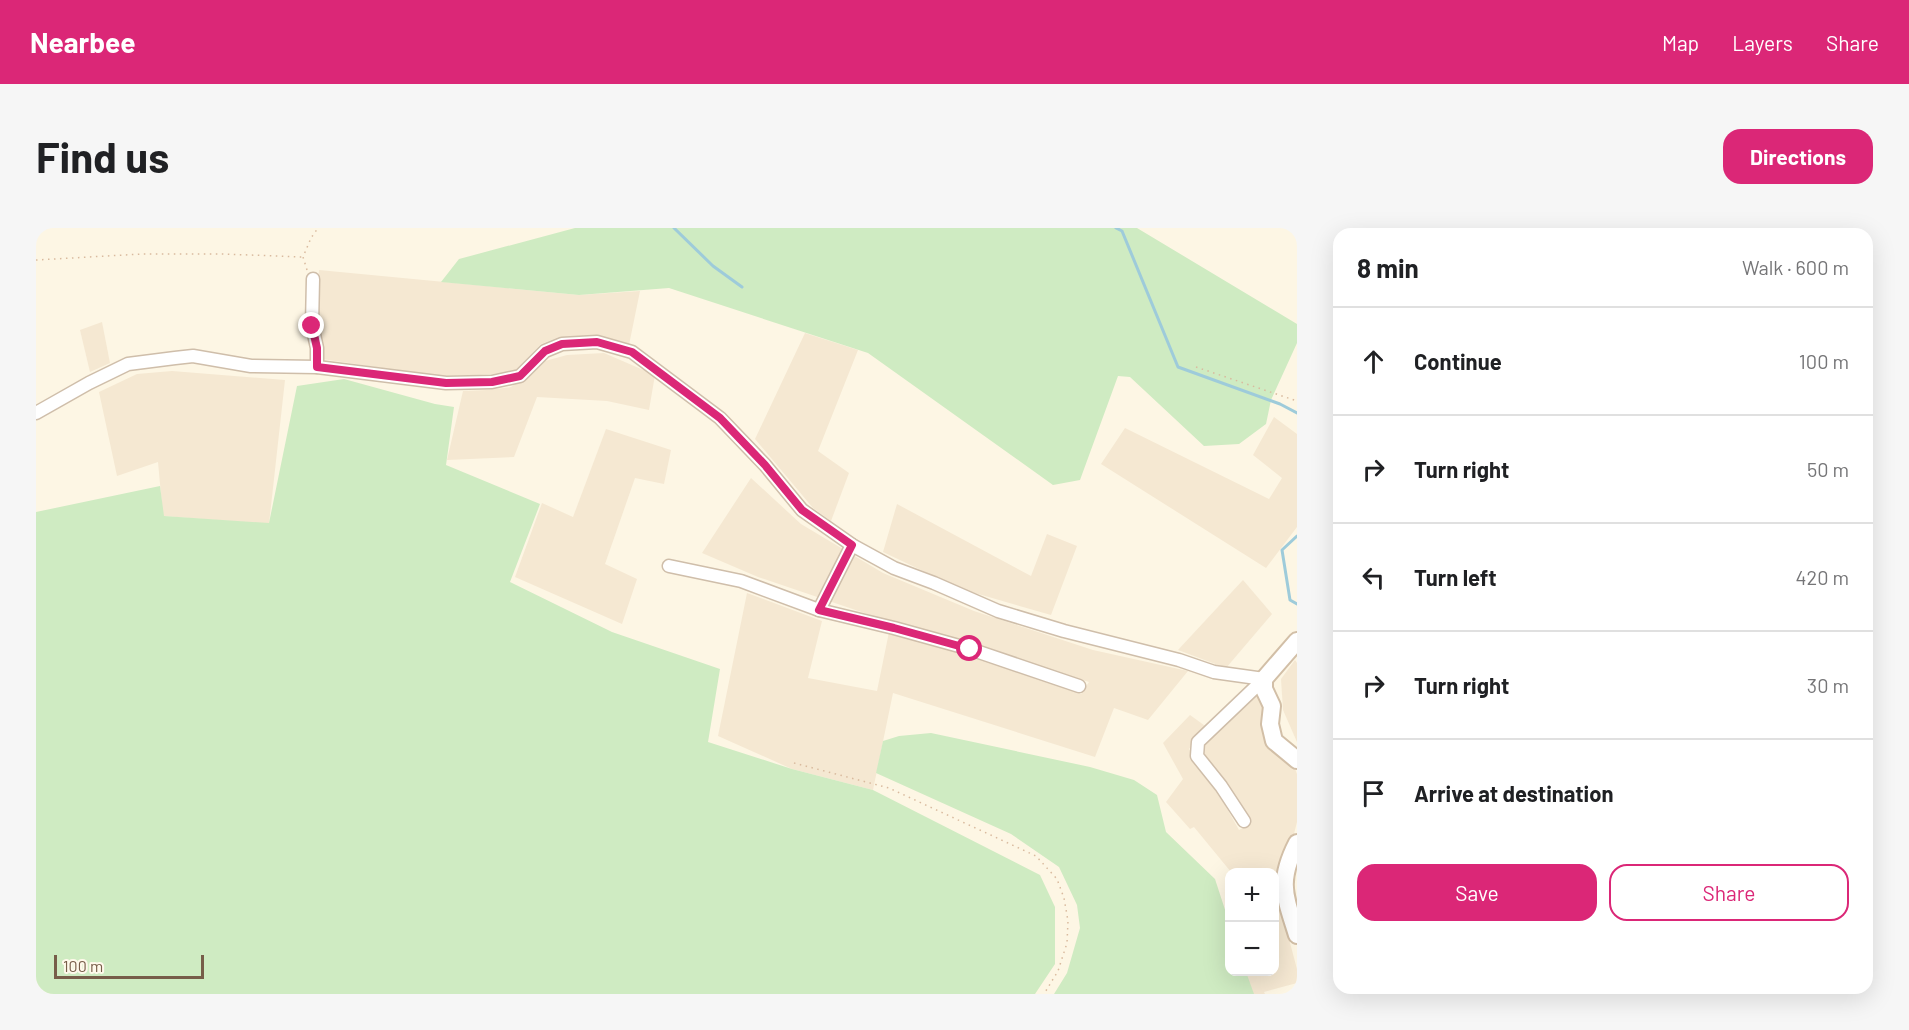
<!DOCTYPE html>
<html lang="en">
<head>
<meta charset="utf-8">
<style>
	:root { --surface:#fff; --page:#f6f6f6; --text:#202124; --muted:#757577; --line:#e0e0e0; --accent:#db2777 }
	body { margin:0; font-family:Barlow,sans-serif; background:var(--page); color:var(--text) }
	.controls { position:absolute; right:18px; bottom:18px; display:grid; overflow:hidden; border-radius:12px; box-shadow:0 6px 24px #0002 }
	.controls button { width:54px; height:54px; display:grid; place-items:center; padding:0; border:0; border-bottom:2px solid var(--line); background:var(--surface); color:var(--text); font:30px sans-serif }
	.scale { position:absolute; left:18px; bottom:15px; width:150px; box-sizing:border-box; padding-left:6px; border:3px solid #775d49; border-top:0; font-size:16px; line-height:21px; white-space:nowrap; color:#775d49; -webkit-text-stroke:4px #fff9eb; paint-order:stroke }
	.stop { position:absolute; width:18px; height:18px; margin:-14px; border:4px solid #db2777; border-radius:50%; background:#fff }
	.stop.end { background:#db2777; border-color:#fff; box-shadow:0 2px 6px #0008 }
	.list { margin:0; padding:0; list-style:none }
	h2 { display:flex; justify-content:space-between; align-items:center; height:78px; margin:0; padding:0 24px; font-size:26px }
	h2 small { font-size:20px; font-weight:400; color:var(--muted) }
	.list li { display:grid; grid-template-columns:39px 1fr auto; gap:18px; align-items:center; box-sizing:border-box; height:108px; padding:0 24px; border-top:2px solid var(--line) }
	.list b { display:block; font-size:22px; white-space:nowrap }
	.list em { font-size:20px; font-style:normal; color:var(--muted) }
	.actions { display:flex; gap:12px; padding:18px 24px }
	.actions a { flex:1; padding:14px 0; border:2px solid var(--accent); border-radius:18px; text-align:center; font-size:21px; color:var(--accent) }
	.actions .main { background:var(--accent); color:#fff }
	.icon { flex:none; width:33px; height:33px; fill:none; stroke:currentColor; stroke-width:2; stroke-linecap:round; stroke-linejoin:round }
	.map { position:relative; flex:none; width:1261px; height:766px; overflow:hidden; border-radius:18px }
	header { display:flex; align-items:center; gap:36px; box-sizing:border-box; height:84px; padding:0 30px; background:var(--accent); color:#fff }
	header strong { font-size:28px }
	nav { display:flex; gap:33px; margin-inline-start:auto; font-size:21px }
	.intro { display:flex; align-items:center; justify-content:space-between; box-sizing:border-box; height:144px; padding:0 36px }
	h1 { margin:0; font-size:42px }
	.button { padding:15px 27px; border-radius:18px; background:var(--accent); color:#fff; font-size:21px; font-weight:700 }
	main { display:flex; gap:36px; padding:0 36px }
	aside { flex:1; background:var(--surface); border-radius:18px; box-shadow:0 6px 24px #0002 }
	.map>svg:first-child { display:block }
	.residential { fill:#f5e8d2 }
	.green { fill:#cfebc2 }
	.lines { fill:none; stroke-linecap:round; stroke-linejoin:round }
	.stream { stroke:#9ecbda; stroke-width:3 }
	.street-casing { stroke:#cfbeaa; stroke-width:15 }
	.secondary-casing { stroke:#d2bfa7; stroke-width:20 }
	.path { stroke:#d9ba9e; stroke-width:1.5; stroke-dasharray:1.5 4.5; stroke-linecap:butt }
	.street { stroke:#fff; stroke-width:12 }
	.secondary { stroke:#fff; stroke-width:16 }
	.route { stroke:#db2777; stroke-width:8 }
</style>
</head>
<body>
<header>
<strong>Nearbee</strong>
<nav><a>Map</a><a>Layers</a><a>Share</a></nav>
</header>
<div class="intro"><h1>Find us</h1><a class="button">Directions</a></div>
<main>
<div class="map">
<svg width="1261" height="766" viewBox="0 0 1261 766">
	<rect width="100%" height="100%" fill="#fdf6e4"/>
	<g class="residential">
		<polygon points="283,42 543,67 604,63 593,117 575,111 523,109 505,116 476,146 400,148 286,131 279,90"/>
		<polygon points="66,94 74,135 54,144 44,102"/>
		<polygon points="769,105 822,122 782,223 813,245 795,293 777,280 719,211"/>
		<polygon points="568,125 619,147 613,182 571,173 501,169 478,229 411,232 427,163 451,162 475,159 509,133 531,127"/>
		<polygon points="136,143 249,152 233,296 127,288 122,234 81,248 63,164 101,146"/>
		<polygon points="1238,189 1261,206 1261,299 1230,340 1065,236 1089,200 1233,271 1246,250 1217,227"/>
		<polygon points="570,201 635,222 628,256 599,250 569,336 601,351 586,396 479,349 506,275 537,289"/>
		<polygon points="715,250 765,296 847,345 938,383 1057,422 1152,443 1112,492 1078,480 1059,529 857,465 837,562 756,541 682,508 711,365 786,393 772,450 841,463 853,404 938,429 1045,466 1053,454 846,391 722,349 666,325"/>
		<polygon points="861,276 995,348 1011,306 1041,318 1015,387 925,361 847,324"/>
		<polygon points="1207,352 1236,386 1190,440 1142,422"/>
		<polygon points="1259,432 1261,435 1261,514 1247,482 1245,451"/>
		<polygon points="1223,465 1257,535 1261,546 1261,594 1257,610 1239,649 1238,644 1195,644 1158,599 1154,601 1130,574 1147,551 1127,515 1154,487 1172,500 1153,521 1189,577 1203,602 1215,595 1207,581 1164,519"/>
		<polygon points="1239,659 1261,741 1261,755 1228,764 1229,766 1202,766 1194,744 1238,744"/>
	</g>
	<g class="green">
		<polygon points="539,0 1101,0 1261,96 1261,115 1235,172 1230,196 1203,216 1168,218 1094,149 1082,148 1044,252 1017,257 832,125 633,60 543,67 405,54 423,31"/>
		<polygon points="308,151 399,176 418,179 410,237 504,276 474,354 576,404 684,441 672,514 756,541 837,562 1004,647 1019,679 1019,736 999,766 0,766 0,284 124,258 128,288 233,295 261,158"/>
		<polygon points="895,505 1054,539 1098,552 1121,567 1130,604 1179,651 1193,694 1194,744 1210,744 1218,766 1018,766 1031,745 1044,700 1041,677 1023,639 975,606 840,545 847,513 863,508"/>
	</g>
	<g class="lines">
		<g class="stream">
			<polyline points="638,0 677,38 706,59"/>
			<polyline points="1080,0 1086,3 1142,139 1244,176 1261,185"/>
			<polyline points="1261,308 1246,322 1254,372 1261,376"/>
		</g>
		<defs>
			<g id="street">
				<polyline points="277,51 276,97 281,120 281,139"/>
				<polyline points="0,185 53,155 92,136 139,130 157,128 215,138 281,139 410,155 456,154 484,148 509,123 526,116 561,114 596,124 684,190 729,237 766,282 816,317 858,340 898,355 962,383 1028,403 1143,432 1178,444 1228,451"/>
				<polyline points="633,338 705,353 783,382 858,400 934,421 1043,458"/>
				<polyline points="783,382 816,317"/>
				<polyline points="1208,593 1185,558 1161,528 1162,514 1228,451"/>
			</g>
			<g id="secondary">
				<polyline points="1261,413 1228,451 1228,461 1236,478 1234,496 1238,513 1261,532"/>
				<path d="M1261 615C1241 654 1249 668 1261 707"/>
			</g>
		</defs>
		<use href="#street" class="street-casing"/>
		<use href="#secondary" class="secondary-casing"/>
		<g class="path">
			<polyline points="0,32 106,26 187,26 267,29"/>
			<polyline points="271,42 267,29 275,10 282,0"/>
			<polyline points="1160,139 1261,173"/>
			<polyline points="758,535 853,560 1000,628 1021,651 1028,670 1032,693 1031,715 1022,743 1008,766"/>
		</g>
		<use href="#street" class="street"/>
		<use href="#secondary" class="secondary"/>
	</g>
	<g class="lines">
		<polyline class="route" points="276,98 281,120 281,139 410,155 456,154 484,148 509,123 526,116 561,114 596,124 684,190 729,237 766,282 816,317 783,382 858,400 934,421"/>
	</g>
</svg>
<div class="controls">
<button>+</button>
<button>−</button>
</div>
<div class="scale">100 m</div>
<div class="stop" style="left:934px;top:421px"></div>
<div class="stop end" style="left:276px;top:98px"></div>
</div>
<aside>
<h2>8 min<small>Walk · 600 m</small></h2>
<ul class="list">
<li><svg class="icon" aria-label="ahead" viewBox="0 0 24 24"><path d="M12 20V5M6 11l6-6 6 6"/></svg><div><b>Continue</b></div><em>100 m</em></li>
<li><svg class="icon" aria-label="right" viewBox="0 0 24 24"><path d="M7 20v-9h11M14 6l5 5-5 5"/></svg><div><b>Turn right</b></div><em>50 m</em></li>
<li><svg class="icon" aria-label="left" viewBox="0 0 24 24"><path d="M17 20v-9H6M10 6l-5 5 5 5"/></svg><div><b>Turn left</b></div><em>420 m</em></li>
<li><svg class="icon" aria-label="right" viewBox="0 0 24 24"><path d="M7 20v-9h11M14 6l5 5-5 5"/></svg><div><b>Turn right</b></div><em>30 m</em></li>
<li><svg class="icon" aria-label="arrive" viewBox="0 0 24 24"><path d="M6 21V4h12l-3 4 3 4H6"/></svg><div><b>Arrive at destination</b></div></li>
</ul>
<div class="actions"><a class="main">Save</a><a>Share</a></div>
</aside>
</main>
</body>
</html>
